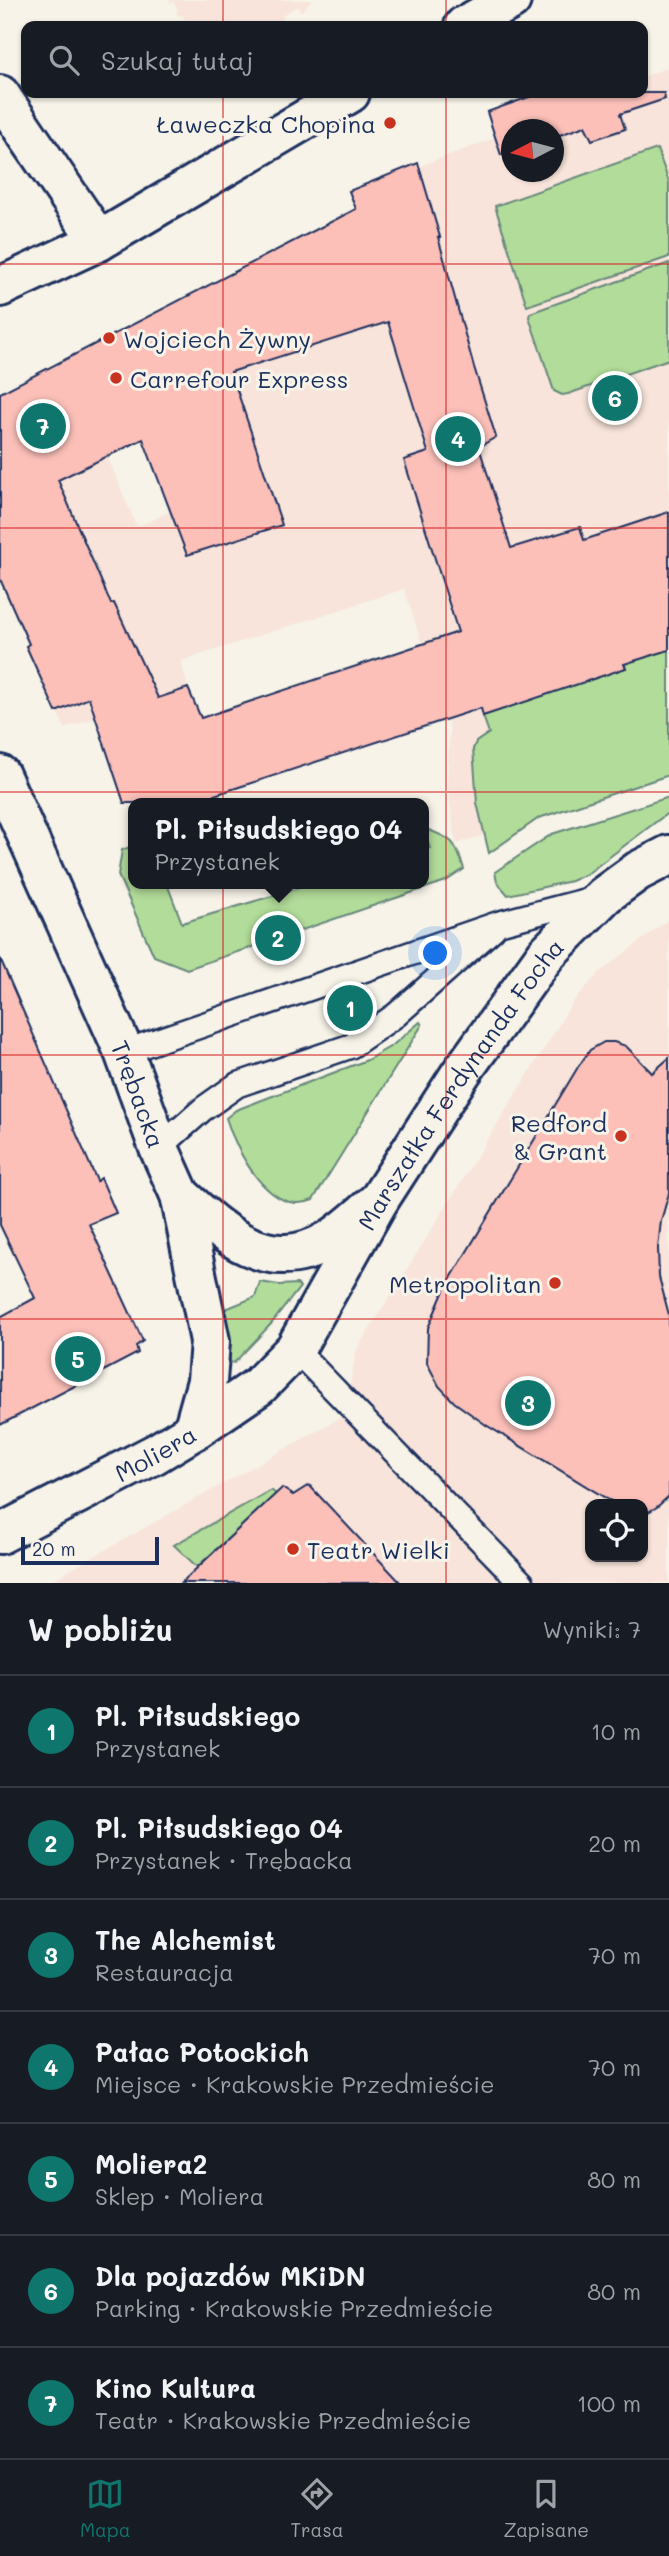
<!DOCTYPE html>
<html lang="pl">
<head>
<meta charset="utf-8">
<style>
	:root { --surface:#171b24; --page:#20242c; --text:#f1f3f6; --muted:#9ea1a6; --line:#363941; --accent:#0f766e }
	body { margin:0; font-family:Mali,sans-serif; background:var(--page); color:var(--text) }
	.controls { position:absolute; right:21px; bottom:21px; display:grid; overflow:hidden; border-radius:14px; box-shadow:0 2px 5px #0004 }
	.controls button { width:63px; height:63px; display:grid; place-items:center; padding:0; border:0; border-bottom:2px solid var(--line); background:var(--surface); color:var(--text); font:35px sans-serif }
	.compass { position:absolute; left:501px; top:119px; width:63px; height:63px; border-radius:50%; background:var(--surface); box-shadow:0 2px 5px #0004; rotate:264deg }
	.scale { position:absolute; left:21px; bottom:18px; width:138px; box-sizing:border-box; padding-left:7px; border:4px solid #1b2f5e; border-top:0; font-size:19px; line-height:24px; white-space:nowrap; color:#1b2f5e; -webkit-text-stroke:5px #f7f3e8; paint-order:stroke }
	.you { position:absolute; left:436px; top:954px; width:24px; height:24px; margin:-18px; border:5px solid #fff; border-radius:50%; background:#1a73e8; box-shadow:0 0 0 10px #1a73e833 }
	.badge { display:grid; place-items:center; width:46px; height:46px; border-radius:50%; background:var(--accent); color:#fff; font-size:23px; font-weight:700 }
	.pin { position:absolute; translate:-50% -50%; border:4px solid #fff; box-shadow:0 2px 7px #0006 }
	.popup { position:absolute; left:128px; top:798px; width:301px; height:91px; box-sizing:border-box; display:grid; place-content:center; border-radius:14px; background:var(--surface); filter:drop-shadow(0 2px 5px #0005); font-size:23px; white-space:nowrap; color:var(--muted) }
	.popup b { font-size:26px; color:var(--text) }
	.popup::after { content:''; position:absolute; left:50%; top:100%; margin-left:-14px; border:14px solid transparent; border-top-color:var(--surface) }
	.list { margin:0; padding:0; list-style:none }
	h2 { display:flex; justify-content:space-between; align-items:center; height:91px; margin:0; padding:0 28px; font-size:30px }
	h2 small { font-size:23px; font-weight:400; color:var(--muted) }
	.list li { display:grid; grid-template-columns:46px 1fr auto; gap:21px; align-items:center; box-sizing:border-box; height:112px; padding:0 28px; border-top:2px solid var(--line) }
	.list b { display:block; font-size:26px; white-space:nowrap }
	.list p { margin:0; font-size:23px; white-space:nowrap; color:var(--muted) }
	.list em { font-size:23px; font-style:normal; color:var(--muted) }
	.icon { flex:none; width:38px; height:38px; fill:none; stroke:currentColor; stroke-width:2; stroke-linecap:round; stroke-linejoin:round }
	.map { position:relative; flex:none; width:669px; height:1583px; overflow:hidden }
	.search { position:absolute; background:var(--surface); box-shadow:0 2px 5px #0004; left:21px; right:21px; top:21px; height:77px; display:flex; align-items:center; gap:18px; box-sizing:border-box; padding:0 24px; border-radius:14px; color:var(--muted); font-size:26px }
	.sheet { height:875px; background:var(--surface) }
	nav { display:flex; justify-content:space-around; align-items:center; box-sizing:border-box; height:98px; border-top:2px solid var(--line); background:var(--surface); font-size:19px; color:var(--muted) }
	nav a { display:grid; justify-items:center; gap:4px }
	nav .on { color:var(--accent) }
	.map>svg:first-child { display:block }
	.built { fill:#f8e4da; fill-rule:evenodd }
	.green { fill:#b2dc99; stroke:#66867c; stroke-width:2 }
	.building { fill:#fcc0b9; stroke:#1b2f5e; stroke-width:2; fill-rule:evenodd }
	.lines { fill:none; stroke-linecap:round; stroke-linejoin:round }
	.service-casing { stroke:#1b2f5e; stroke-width:28 }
	.minor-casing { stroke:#1b2f5e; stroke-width:44 }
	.tertiary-casing { stroke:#1b2f5e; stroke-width:44 }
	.service { stroke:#f7f3e8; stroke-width:23 }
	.minor { stroke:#f7f3e8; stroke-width:38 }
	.tertiary { stroke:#f7f3e8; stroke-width:38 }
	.grid { fill:none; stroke:#d62828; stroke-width:2; stroke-opacity:0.55 }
	.poi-dot { fill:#c8321e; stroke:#f7f3e8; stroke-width:2.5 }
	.labels { text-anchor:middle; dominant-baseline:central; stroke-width:6; stroke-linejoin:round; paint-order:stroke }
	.poi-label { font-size:24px; fill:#1b2f5e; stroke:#f7f3e8; text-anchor:end }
	.street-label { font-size:24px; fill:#1b2f5e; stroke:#f7f3e8 }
</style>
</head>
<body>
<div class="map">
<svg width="669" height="1583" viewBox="0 0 669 1583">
	<rect width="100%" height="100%" fill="#f7f3e8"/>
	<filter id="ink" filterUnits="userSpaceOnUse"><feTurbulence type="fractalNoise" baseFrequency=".0143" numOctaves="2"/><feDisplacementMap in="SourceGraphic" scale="14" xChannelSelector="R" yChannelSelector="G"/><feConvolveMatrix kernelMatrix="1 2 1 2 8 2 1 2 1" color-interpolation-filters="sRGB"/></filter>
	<g filter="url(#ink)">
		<g class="built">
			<polygon points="168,0 312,0 301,12 297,6 282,16 286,22 280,26 186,26 188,24 182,15 179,16 176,12 178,9 173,2 171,3"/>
			<path d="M669 67V775L456 844 447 781 450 728 404 589 181 661 188 688 65 728 26 646 28 643 0 579V393L107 456 137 527 219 489 156 314 355 209 349 191 418 163 420 166 495 138V109L540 93H643V77ZM512 130H554V172H512Z"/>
			<path d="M669 919V1583H47L345 1415 356 1351 573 1002 599 973ZM590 1504H643V1557H590Z"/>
		</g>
		<g class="green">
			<polygon points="657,149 669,182 669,257 527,306 495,206"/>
			<polygon points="669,263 669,359 568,394 562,395 554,391 529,317 530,313"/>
			<polygon points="669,650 669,775 539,818 489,853 477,803 473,749 476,742 489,733 483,716 625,668 624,664"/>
			<polygon points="669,797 669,812 587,874 571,881 508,895 497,882 495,872 552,834"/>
			<path d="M423 828C452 839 455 839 464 869L446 881 187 969 154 956 118 875 122 850 133 846V884H167L182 923 312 884H423V850L430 848Z"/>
			<path d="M420 1022 422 1025 313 1200C270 1218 236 1151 226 1118L236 1110 367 1060 393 1045Z"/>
			<polygon points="260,1282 279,1285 297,1284 300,1287 271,1324 234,1363 230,1362 229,1331 223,1310 255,1297"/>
			<polygon points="271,1490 276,1494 197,1567 174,1545"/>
		</g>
		<g class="building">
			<polygon points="540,93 664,93 665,99 620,114 625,129 592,140 585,126 554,137 554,130 512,130 512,151 501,155 487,112"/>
			<path d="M418 163 440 237H438L474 367 496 437 479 447 511 548 580 527 584 540 669 512V650L624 664 626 668 483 716 481 708 190 803H124L89 698 56 712 26 646 29 644 0 579V393L356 209 349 191ZM388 322 428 452 404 460 458 632 201 718 188 688 158 698 114 603 111 604 58 480 143 439 187 555 282 525 231 372Z"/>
			<polygon points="0,958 97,1181 101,1178 116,1213 89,1224 143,1341 136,1346 138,1353 0,1425 0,1317 35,1298 0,1225"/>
			<polygon points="604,1042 614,1042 626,1046 652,1073 669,1058 669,1193 661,1221 658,1248 659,1277 669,1315 669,1496 657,1507 648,1512 643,1512 643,1504 617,1504 609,1500 486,1425 454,1402 439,1386 427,1363 428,1328 445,1288 578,1067 590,1050"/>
			<polygon points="309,1485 401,1583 181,1583 282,1488 293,1495"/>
		</g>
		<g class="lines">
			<defs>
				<g id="service">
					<polyline points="124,1052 500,923 599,897"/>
					<polyline points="159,1148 203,1109 237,1085 351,1046 396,1015 493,929"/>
					<polyline points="295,1349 522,1583"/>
				</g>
				<g id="minor">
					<polyline points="464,26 511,0"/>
					<polyline points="0,95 99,241"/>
					<polyline points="0,287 99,241 350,93"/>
					<path id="s1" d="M0 775 124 1052 159 1148 180 1195 210 1341 207 1381 193 1431"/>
					<path d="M180 1195C223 1234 268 1276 328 1241 346 1230 363 1213 379 1200"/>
				</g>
				<g id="tertiary">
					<path id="s2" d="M0 1534 155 1454 193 1431 259 1386 295 1349 379 1200 461 1073 547 953 605 895 638 871 669 855"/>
				</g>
			</defs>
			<use href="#service" class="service-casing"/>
			<use href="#minor" class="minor-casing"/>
			<use href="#tertiary" class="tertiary-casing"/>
			<use href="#service" class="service"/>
			<use href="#minor" class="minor"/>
			<use href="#tertiary" class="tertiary"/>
		</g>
	</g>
	<path class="grid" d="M223 0V26M446 0V26M223 93V1583M446 93V1583M0 264H669M0 528H669M0 792H669M0 1055H669M0 1319H669"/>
	<g class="poi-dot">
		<circle cx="390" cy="123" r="7"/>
		<circle cx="109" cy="338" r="7"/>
		<circle cx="116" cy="378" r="7"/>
		<circle cx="621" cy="1136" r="7"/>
		<circle cx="555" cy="1283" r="7"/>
		<circle cx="293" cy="1549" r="7"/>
	</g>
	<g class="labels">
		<g class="poi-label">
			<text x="376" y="123">Ławeczka Chopina</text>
			<text x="123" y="338" text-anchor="start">Wojciech Żywny</text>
			<text x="130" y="378" text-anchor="start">Carrefour Express</text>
			<text x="607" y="1122">Redford<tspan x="607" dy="28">&amp; Grant</tspan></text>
			<text x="541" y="1283">Metropolitan</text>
			<text x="307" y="1549" text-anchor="start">Teatr Wielki</text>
		</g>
		<g class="street-label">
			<text stroke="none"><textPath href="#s2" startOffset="663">Marszałka Ferdynanda Focha</textPath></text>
			<text stroke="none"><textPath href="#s1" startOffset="348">Trębacka</textPath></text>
			<text stroke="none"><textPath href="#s2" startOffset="175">Moliera</textPath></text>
		</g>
	</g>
</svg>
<div class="controls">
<button><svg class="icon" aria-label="locate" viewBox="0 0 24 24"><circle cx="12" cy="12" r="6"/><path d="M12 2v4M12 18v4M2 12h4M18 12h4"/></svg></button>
</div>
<svg class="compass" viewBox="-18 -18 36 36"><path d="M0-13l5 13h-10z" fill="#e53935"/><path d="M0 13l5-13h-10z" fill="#9ea1a6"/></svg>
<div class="scale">20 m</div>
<div class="you"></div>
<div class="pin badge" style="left:350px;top:1008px">1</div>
<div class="pin badge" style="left:278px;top:938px">2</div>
<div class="popup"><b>Pl. Piłsudskiego 04</b>Przystanek</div>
<div class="pin badge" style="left:528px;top:1403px">3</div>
<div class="pin badge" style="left:458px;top:439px">4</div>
<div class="pin badge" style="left:78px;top:1359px">5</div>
<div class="pin badge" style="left:615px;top:398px">6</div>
<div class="pin badge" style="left:43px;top:426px">7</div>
<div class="search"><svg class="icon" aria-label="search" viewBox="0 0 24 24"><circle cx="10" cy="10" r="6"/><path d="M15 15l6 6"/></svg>Szukaj tutaj</div>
</div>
<section class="sheet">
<h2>W pobliżu<small>Wyniki: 7</small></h2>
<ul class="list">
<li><span class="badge">1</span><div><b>Pl. Piłsudskiego</b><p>Przystanek</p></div><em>10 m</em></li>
<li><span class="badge">2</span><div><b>Pl. Piłsudskiego 04</b><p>Przystanek · Trębacka</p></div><em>20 m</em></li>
<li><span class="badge">3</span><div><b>The Alchemist</b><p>Restauracja</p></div><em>70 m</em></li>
<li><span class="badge">4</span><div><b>Pałac Potockich</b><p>Miejsce · Krakowskie Przedmieście</p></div><em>70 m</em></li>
<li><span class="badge">5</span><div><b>Moliera2</b><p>Sklep · Moliera</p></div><em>80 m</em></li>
<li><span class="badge">6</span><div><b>Dla pojazdów MKiDN</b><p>Parking · Krakowskie Przedmieście</p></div><em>80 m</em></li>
<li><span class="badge">7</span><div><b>Kino Kultura</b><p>Teatr · Krakowskie Przedmieście</p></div><em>100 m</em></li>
</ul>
</section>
<nav>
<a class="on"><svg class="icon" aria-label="map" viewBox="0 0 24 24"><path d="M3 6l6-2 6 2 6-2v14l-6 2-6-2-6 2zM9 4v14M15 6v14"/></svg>Mapa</a>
<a><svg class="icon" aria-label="directions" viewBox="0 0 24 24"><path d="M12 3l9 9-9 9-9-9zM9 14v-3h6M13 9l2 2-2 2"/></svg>Trasa</a>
<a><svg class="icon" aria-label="saved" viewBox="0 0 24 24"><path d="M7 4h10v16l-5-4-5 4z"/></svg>Zapisane</a>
</nav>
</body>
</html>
